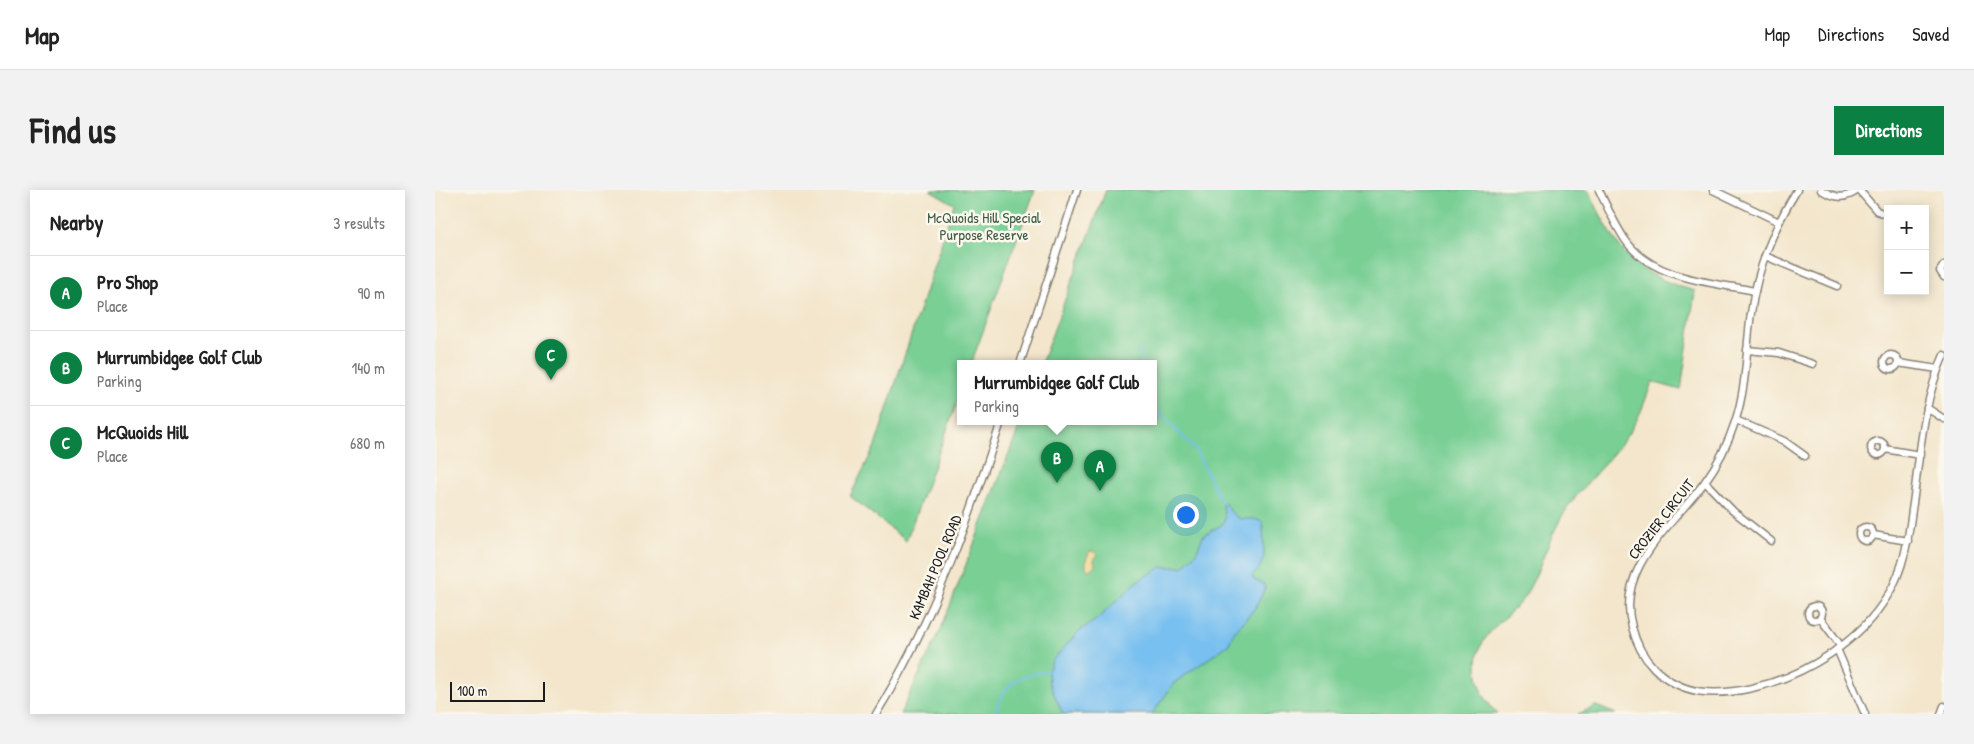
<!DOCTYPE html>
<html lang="en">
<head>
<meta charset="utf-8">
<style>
	:root { --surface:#fff; --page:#f2f2f2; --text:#222; --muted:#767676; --line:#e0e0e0; --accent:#0b8043 }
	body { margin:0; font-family:"Patrick Hand",sans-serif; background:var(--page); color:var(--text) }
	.controls { position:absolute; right:15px; top:15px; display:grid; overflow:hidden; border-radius:0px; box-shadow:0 2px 12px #0003 }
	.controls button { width:45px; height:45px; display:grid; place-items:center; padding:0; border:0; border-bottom:1px solid var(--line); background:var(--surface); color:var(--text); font:25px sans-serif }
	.scale { position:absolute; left:15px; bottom:12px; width:95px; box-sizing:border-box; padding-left:5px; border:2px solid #1c1c1c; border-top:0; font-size:14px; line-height:18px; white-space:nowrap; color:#1c1c1c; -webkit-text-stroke:4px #fbf7ec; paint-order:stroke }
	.you { position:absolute; left:750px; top:324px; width:18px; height:18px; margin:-12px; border:4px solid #fff; border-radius:50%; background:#1a73e8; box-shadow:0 0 0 8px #1a73e833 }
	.badge { display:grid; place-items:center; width:32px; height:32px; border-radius:50%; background:var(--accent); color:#fff; font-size:16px; font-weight:700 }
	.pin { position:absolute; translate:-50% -41px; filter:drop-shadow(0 1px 2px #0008) }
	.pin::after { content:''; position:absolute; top:26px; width:18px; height:15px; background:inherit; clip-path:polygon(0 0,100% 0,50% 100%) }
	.popup { position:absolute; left:522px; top:170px; width:200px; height:65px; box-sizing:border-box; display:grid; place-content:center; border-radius:0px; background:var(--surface); filter:drop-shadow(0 1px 4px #0005); font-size:16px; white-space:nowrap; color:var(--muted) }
	.popup b { font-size:19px; color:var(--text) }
	.popup::after { content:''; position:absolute; left:50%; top:100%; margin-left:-10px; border:10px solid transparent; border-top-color:var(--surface) }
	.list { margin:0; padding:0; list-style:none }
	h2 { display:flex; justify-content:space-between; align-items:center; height:65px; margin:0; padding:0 20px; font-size:21px }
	h2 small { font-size:16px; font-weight:400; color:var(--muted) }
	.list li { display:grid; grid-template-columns:32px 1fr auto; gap:15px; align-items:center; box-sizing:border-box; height:75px; padding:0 20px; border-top:1px solid var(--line) }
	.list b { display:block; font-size:19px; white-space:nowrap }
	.list p { margin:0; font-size:16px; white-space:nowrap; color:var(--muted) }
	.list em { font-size:16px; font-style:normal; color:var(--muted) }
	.map { position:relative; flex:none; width:1509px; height:524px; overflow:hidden; border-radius:0px }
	header { display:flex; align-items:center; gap:30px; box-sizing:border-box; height:70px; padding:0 25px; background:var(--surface); border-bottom:1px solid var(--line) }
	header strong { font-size:24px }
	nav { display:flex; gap:28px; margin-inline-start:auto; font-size:18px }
	.intro { display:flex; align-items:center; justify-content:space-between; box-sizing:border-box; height:120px; padding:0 30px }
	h1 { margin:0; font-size:35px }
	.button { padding:12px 22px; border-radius:0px; background:var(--accent); color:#fff; font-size:18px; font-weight:700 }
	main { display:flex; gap:30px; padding:0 30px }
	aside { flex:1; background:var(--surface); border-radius:0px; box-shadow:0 2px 12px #0003 }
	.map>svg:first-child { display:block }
	.green { fill:#79cf94; stroke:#4a7658 }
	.sand { fill:#eeda9e; stroke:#857b5d }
	.water { fill:#78c0f0; stroke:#4a6e86 }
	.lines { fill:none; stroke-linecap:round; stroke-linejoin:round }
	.stream { stroke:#78c0f0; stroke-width:2 }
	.minor-casing { stroke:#888174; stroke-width:9 }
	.minor { stroke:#fff; stroke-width:6 }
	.labels { text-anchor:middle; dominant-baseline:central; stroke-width:5; stroke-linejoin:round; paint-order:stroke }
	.park-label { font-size:15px; fill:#3d5b46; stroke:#fbf7ec }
	.street-label { font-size:15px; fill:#1c1c1c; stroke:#fbf7ec }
</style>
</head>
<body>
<header>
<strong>Map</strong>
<nav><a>Map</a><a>Directions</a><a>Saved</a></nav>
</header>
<div class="intro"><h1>Find us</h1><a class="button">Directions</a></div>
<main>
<aside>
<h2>Nearby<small>3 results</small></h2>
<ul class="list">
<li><span class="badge">A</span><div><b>Pro Shop</b><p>Place</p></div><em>90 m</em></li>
<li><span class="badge">B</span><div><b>Murrumbidgee Golf Club</b><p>Parking</p></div><em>140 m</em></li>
<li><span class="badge">C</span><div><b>McQuoids Hill</b><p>Place</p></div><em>680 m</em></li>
</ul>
</aside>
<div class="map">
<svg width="1509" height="524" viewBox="0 0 1509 524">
	<rect width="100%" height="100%" fill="#fbf7ec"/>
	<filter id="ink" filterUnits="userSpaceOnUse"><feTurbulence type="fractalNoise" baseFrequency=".02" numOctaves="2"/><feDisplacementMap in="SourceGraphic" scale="10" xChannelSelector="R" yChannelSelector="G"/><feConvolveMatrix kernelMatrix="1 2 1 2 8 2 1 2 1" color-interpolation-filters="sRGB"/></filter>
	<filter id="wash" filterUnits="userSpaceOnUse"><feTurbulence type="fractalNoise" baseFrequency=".0096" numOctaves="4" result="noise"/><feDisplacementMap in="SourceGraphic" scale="20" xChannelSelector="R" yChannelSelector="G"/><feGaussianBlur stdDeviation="1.12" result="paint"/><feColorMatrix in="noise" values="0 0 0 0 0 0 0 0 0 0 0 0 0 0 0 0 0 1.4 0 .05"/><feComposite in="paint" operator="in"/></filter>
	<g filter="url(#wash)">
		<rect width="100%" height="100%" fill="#f3e6cc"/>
		<g class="green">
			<polygon points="495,0 600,0 536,174 526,174 526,202 471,351 415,306 440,256 519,14"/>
			<path d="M671 0H1153C1182 58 1194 83 1260 101L1246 200 1217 192C1212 205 1208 219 1201 231 1186 260 1152 290 1133 317 1114 344 1107 378 1090 406 1077 425 1051 439 1044 461 1038 482 1047 510 1063 524H465L506 439 586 232H718V174H606Z"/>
			<polygon points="1161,516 1181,524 1143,524"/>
		</g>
		<polygon class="sand" points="658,361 662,365 659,370 660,375 654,381 651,377 651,370 654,362"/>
		<path class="water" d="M787 313H790C805 340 814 322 828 333L829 366 824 379 817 386 819 390 828 393 830 398 821 417 798 444 794 454 739 493 717 524H628L614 493 613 481 617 471 644 441 661 430 704 390 727 377H748L761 363 768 346C787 332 794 339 787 313Z"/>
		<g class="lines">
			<g class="stream">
				<polyline points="704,161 707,174"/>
				<polyline points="718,216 760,259 787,313"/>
				<path d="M561 524C566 494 585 485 613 481"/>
			</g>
		</g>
	</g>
	<g filter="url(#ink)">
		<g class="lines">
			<defs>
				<g id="minor">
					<path d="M1164 0C1172 17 1180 35 1191 51 1219 90 1277 92 1320 101"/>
					<polyline points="1278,0 1344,32"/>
					<path d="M1362 0C1339 37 1322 80 1316 123 1311 159 1312 196 1300 232 1293 254 1283 274 1269 293 1238 335 1180 378 1197 437 1201 453 1207 466 1219 478 1247 506 1281 506 1317 498 1370 486 1425 452 1453 405 1469 379 1473 350 1477 320 1485 268 1487 213 1509 165"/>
					<path d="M1386 0C1401 8 1409 10 1423 0"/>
					<polyline points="1424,0 1442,21 1453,25"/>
					<polyline points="1330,66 1402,96"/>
					<polyline points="1509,75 1505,81 1509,87"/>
					<polyline points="1312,160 1344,163 1378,174"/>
					<circle cx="1456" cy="172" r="7"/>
					<polyline points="1463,173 1503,179"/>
					<polyline points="585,174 642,0"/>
					<polyline points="1492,218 1509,229"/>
					<polyline points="1301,230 1349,251 1370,266"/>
					<circle cx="1443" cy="258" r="7"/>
					<polyline points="1450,259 1485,265"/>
					<polyline points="1270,292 1298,321 1336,351"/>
					<circle cx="1431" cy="344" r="7"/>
					<polyline points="1438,345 1473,351"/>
					<circle cx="1380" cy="423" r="7"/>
					<polyline points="1385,428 1406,456"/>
					<polyline points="1402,459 1430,524"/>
					<path d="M441 524C498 432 532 334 566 232"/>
					<polyline points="1506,524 1509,516"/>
				</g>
			</defs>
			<use href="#minor" class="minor-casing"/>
			<use href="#minor" class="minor"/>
		</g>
	</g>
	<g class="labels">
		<g class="park-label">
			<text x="549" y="27">McQuoids Hill Special<tspan x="549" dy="17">Purpose Reserve</tspan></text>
		</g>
		<g class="street-label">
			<text transform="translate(1226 329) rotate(-52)">CROZIER CIRCUIT</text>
			<text transform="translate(500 377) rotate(-67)">KAMBAH POOL ROAD</text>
		</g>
	</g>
</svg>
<div class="controls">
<button>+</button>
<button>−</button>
</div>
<div class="scale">100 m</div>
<div class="you"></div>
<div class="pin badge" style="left:665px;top:301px">A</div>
<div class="pin badge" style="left:622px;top:293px">B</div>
<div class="popup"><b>Murrumbidgee Golf Club</b>Parking</div>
<div class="pin badge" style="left:116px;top:190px">C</div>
</div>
</main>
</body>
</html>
